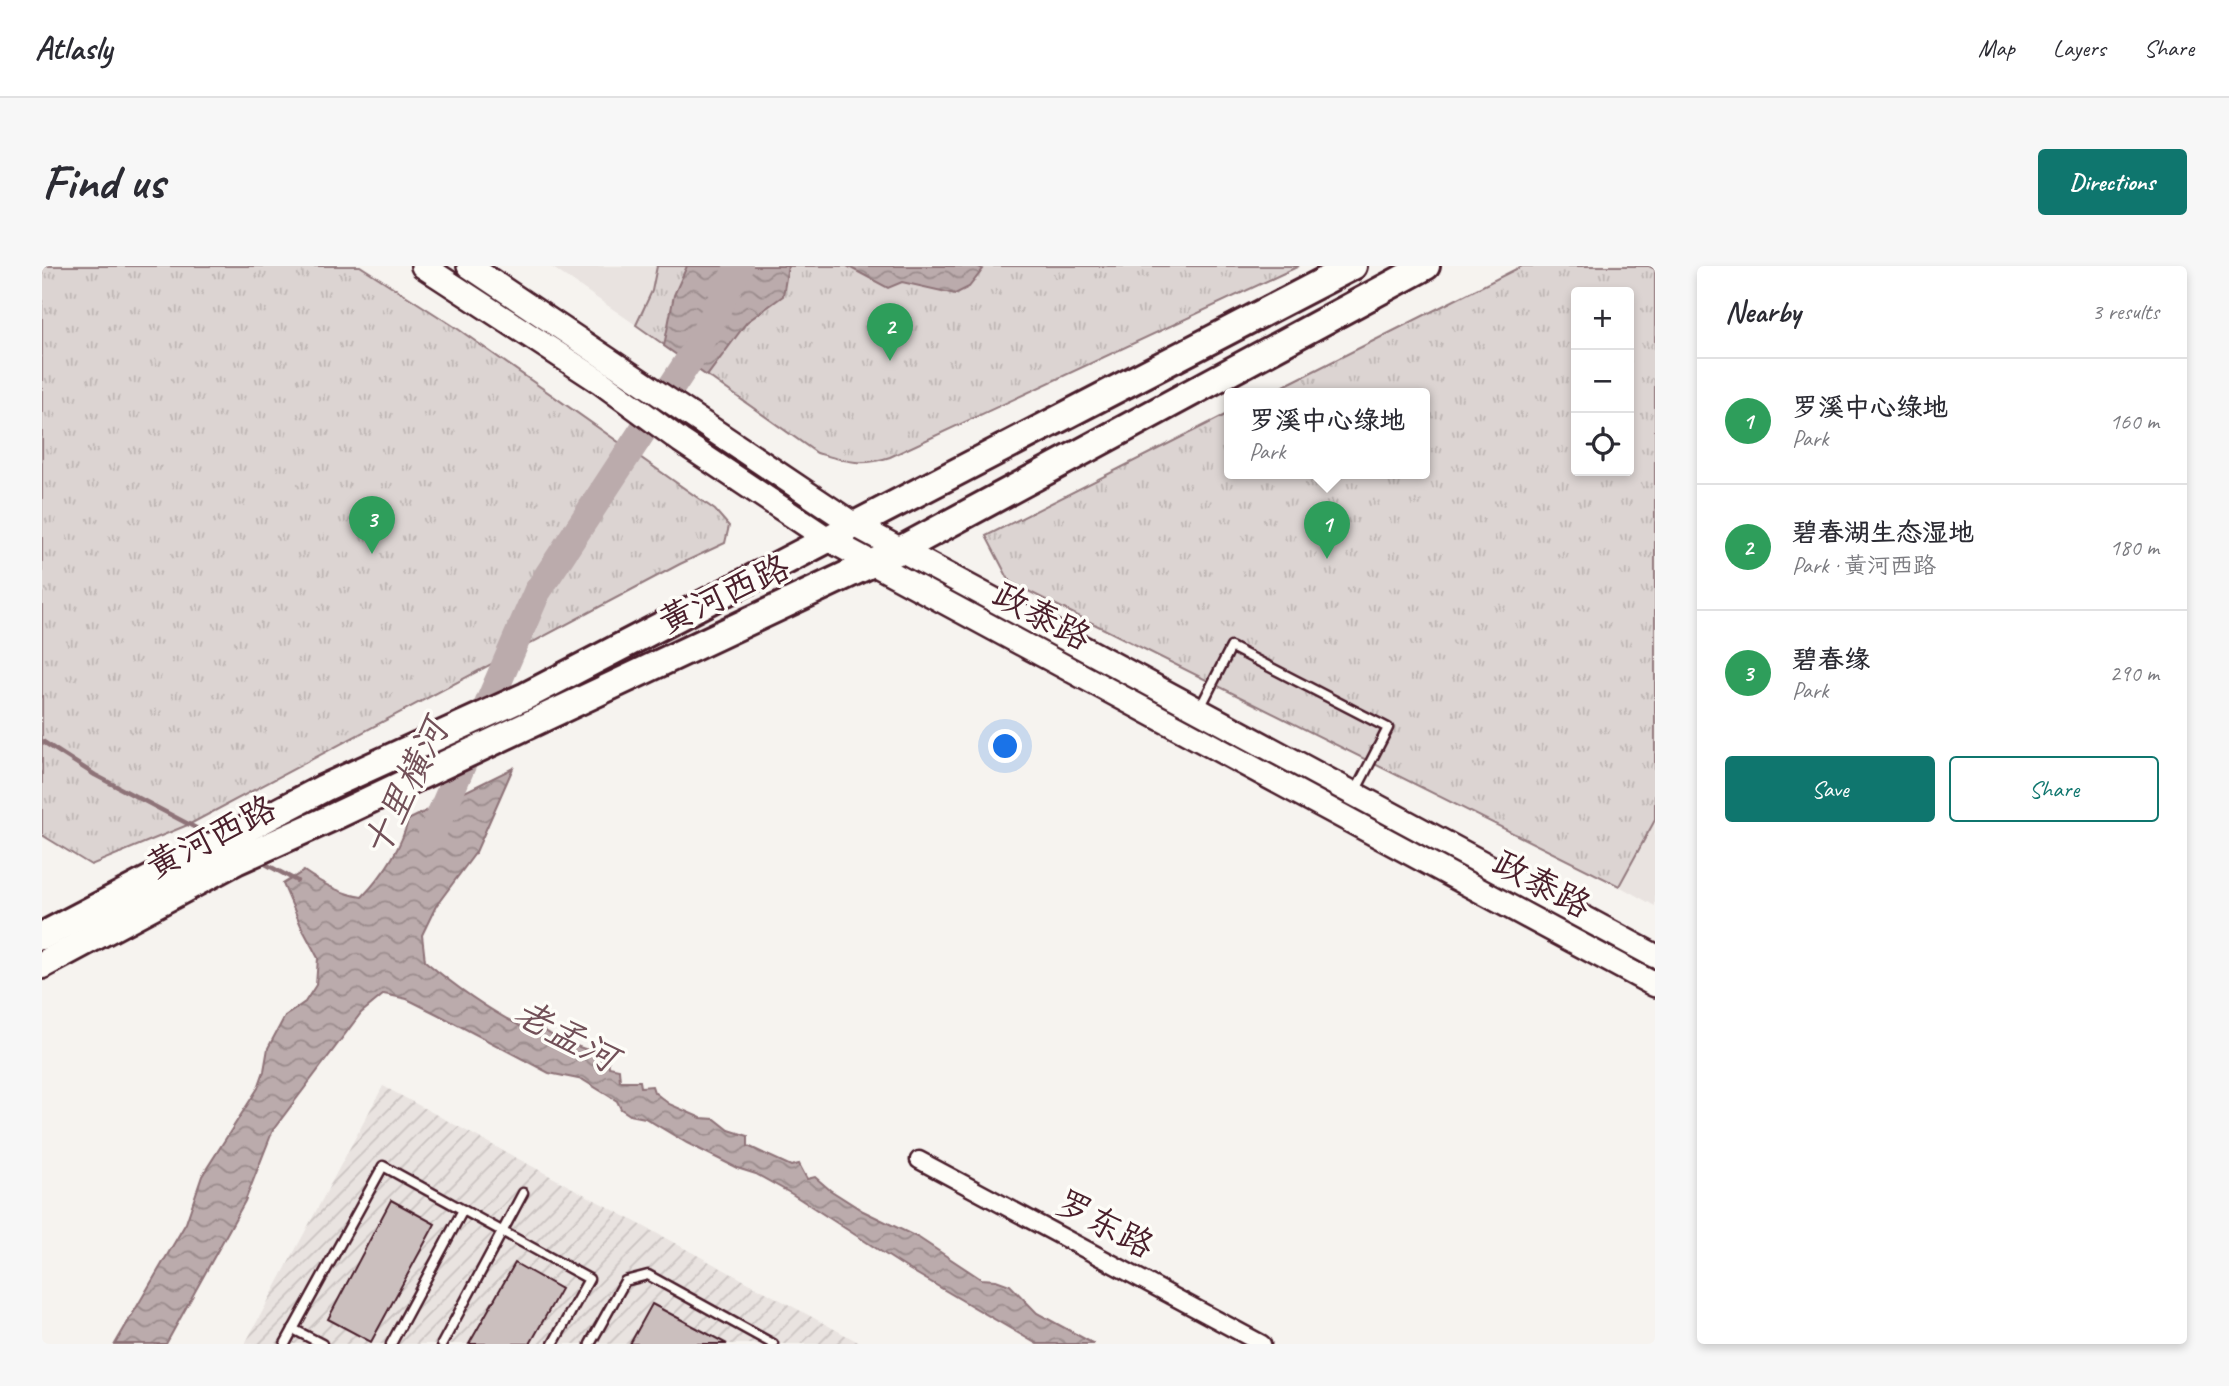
<!DOCTYPE html>
<html lang="en">
<head>
<meta charset="utf-8">
<style>
	:root { --surface:#fff; --page:#f7f7f7; --text:#2b2b33; --muted:#7c7c81; --line:#e1e1e2; --accent:#0f766e }
	body { margin:0; font-family:Caveat,"LXGW WenKai TC",sans-serif; background:var(--page); color:var(--text) }
	.controls { position:absolute; right:21px; top:21px; display:grid; overflow:hidden; border-radius:7px; box-shadow:0 4px 10px #0003 }
	.controls button { width:63px; height:63px; display:grid; place-items:center; padding:0; border:0; border-bottom:2px solid var(--line); background:var(--surface); color:var(--text); font:35px sans-serif }
	.you { position:absolute; left:964px; top:481px; width:24px; height:24px; margin:-18px; border:5px solid #fff; border-radius:50%; background:#1a73e8; box-shadow:0 0 0 10px #1a73e833 }
	.badge { display:grid; place-items:center; width:46px; height:46px; border-radius:50%; background:var(--accent); color:#fff; font-size:23px; font-weight:700 }
	.pin { position:absolute; translate:-50% -58px; filter:drop-shadow(0 2px 4px #0008) }
	.pin::after { content:''; position:absolute; top:37px; width:24px; height:21px; background:inherit; clip-path:polygon(0 0,100% 0,50% 100%) }
	.popup { position:absolute; left:1182px; top:122px; width:206px; height:91px; box-sizing:border-box; display:grid; place-content:center; border-radius:7px; background:var(--surface); filter:drop-shadow(0 2px 5px #0005); font-size:23px; white-space:nowrap; color:var(--muted) }
	.popup b { font-size:26px; color:var(--text) }
	.popup::after { content:''; position:absolute; left:50%; top:100%; margin-left:-14px; border:14px solid transparent; border-top-color:var(--surface) }
	.list { margin:0; padding:0; list-style:none }
	h2 { display:flex; justify-content:space-between; align-items:center; height:91px; margin:0; padding:0 28px; font-size:30px }
	h2 small { font-size:23px; font-weight:400; color:var(--muted) }
	.list li { display:grid; grid-template-columns:46px 1fr auto; gap:21px; align-items:center; box-sizing:border-box; height:126px; padding:0 28px; border-top:2px solid var(--line) }
	.list b { display:block; font-size:26px; white-space:nowrap }
	.list p { margin:0; font-size:23px; white-space:nowrap; color:var(--muted) }
	.list em { font-size:23px; font-style:normal; color:var(--muted) }
	.actions { display:flex; gap:14px; padding:21px 28px }
	.actions a { flex:1; padding:16px 0; border:2px solid var(--accent); border-radius:7px; text-align:center; font-size:24px; color:var(--accent) }
	.actions .main { background:var(--accent); color:#fff }
	.icon { flex:none; width:38px; height:38px; fill:none; stroke:currentColor; stroke-width:2; stroke-linecap:round; stroke-linejoin:round }
	.map { position:relative; flex:none; width:1613px; height:1078px; overflow:hidden; border-radius:7px }
	header { display:flex; align-items:center; gap:42px; box-sizing:border-box; height:98px; padding:0 35px; background:var(--surface); border-bottom:2px solid var(--line) }
	header strong { font-size:33px }
	nav { display:flex; gap:38px; margin-inline-start:auto; font-size:24px }
	.intro { display:flex; align-items:center; justify-content:space-between; box-sizing:border-box; height:168px; padding:0 42px }
	h1 { margin:0; font-size:49px }
	.button { padding:18px 32px; border-radius:7px; background:var(--accent); color:#fff; font-size:24px; font-weight:700 }
	main { display:flex; gap:42px; padding:0 42px }
	aside { flex:1; background:var(--surface); border-radius:7px; box-shadow:0 4px 10px #0003 }
	.map>svg:first-child { display:block }
	.built { fill:#e9e3e0 }
	.industrial { fill:url(#industrial-furrows) }
	.park { fill:url(#park-tufts); stroke:#937a7e; stroke-width:2; fill-rule:evenodd }
	.water { fill:url(#water-waves); stroke:#8e7378; stroke-width:2 }
	.lines { fill:none; stroke-linecap:round; stroke-linejoin:round }
	.stream { stroke:#8e7378; stroke-width:4.5 }
	.river { stroke:#bbabac; stroke-width:28 }
	.building { fill:#cbbfbe; stroke:#4a1f2b; stroke-width:2 }
	.service-casing { stroke:#4a1f2b; stroke-width:13 }
	.minor-casing { stroke:#4a1f2b; stroke-width:21 }
	.secondary-casing { stroke:#4a1f2b; stroke-width:28 }
	.primary-casing { stroke:#4a1f2b; stroke-width:32 }
	.service { stroke:#fdfcf7; stroke-width:8 }
	.minor { stroke:#fdfcf7; stroke-width:16 }
	.secondary { stroke:#fdfcf7; stroke-width:23 }
	.primary { stroke:#fdfcf7; stroke-width:26 }
	.labels { text-anchor:middle; dominant-baseline:central; stroke-width:7; stroke-linejoin:round; paint-order:stroke }
	.street-label { font-size:35px; fill:#4a1f2b; stroke:#fdfcf7 }
	.water-label { font-size:37px; font-style:italic; fill:#725058; stroke:#fdfcf7 }
</style>
</head>
<body>
<header>
<strong>Atlasly</strong>
<nav><a>Map</a><a>Layers</a><a>Share</a></nav>
</header>
<div class="intro"><h1>Find us</h1><a class="button">Directions</a></div>
<main>
<div class="map">
<svg width="1613" height="1078" viewBox="0 0 1613 1078">
	<defs>
		<pattern id="industrial-furrows" width="10" height="10" patternUnits="userSpaceOnUse" patternTransform="scale(1.75)"><rect width="10" height="10" fill="#e9e3e0"/><path d="M-1 1l2-2M0 10L10 0M9 11l2-2" fill="none" stroke="#c9c2c0"/></pattern>
		<pattern id="park-tufts" width="24" height="20" patternUnits="userSpaceOnUse" patternTransform="scale(1.75)"><rect width="24" height="20" fill="#dcd4d2"/><path d="M3 7l-1-3M5 7V3M7 7l1-3M15 17l-1-3M17 17v-4M19 17l1-3" fill="none" stroke="#beb6b4"/></pattern>
		<pattern id="water-waves" width="16" height="10" patternUnits="userSpaceOnUse" patternTransform="scale(1.75)"><rect width="16" height="10" fill="#bbabac"/><path d="M0 5q4-4 8 0t8 0" fill="none" stroke="#9a8b8c"/></pattern>
	</defs>
	<rect width="100%" height="100%" fill="#f6f3ef"/>
	<filter id="ink" filterUnits="userSpaceOnUse"><feTurbulence type="fractalNoise" baseFrequency=".0143" numOctaves="2"/><feDisplacementMap in="SourceGraphic" scale="14" xChannelSelector="R" yChannelSelector="G"/><feConvolveMatrix kernelMatrix="1 2 1 2 8 2 1 2 1" color-interpolation-filters="sRGB"/></filter>
	<g filter="url(#ink)">
		<g class="built">
			<polygon points="508,0 615,0 610,25 594,59"/>
			<polygon points="1613,554 1613,640 1577,620"/>
		</g>
		<polygon class="industrial" points="341,820 820,1078 203,1078"/>
		<g class="park">
			<polygon points="0,0 318,0 416,63 673,244 687,260 683,277 638,298 148,558 49,599 0,569"/>
			<path d="M615 0H1257L848 191C819 201 803 195 775 187L594 59 610 25Z"/>
			<path d="M1480 0H1607L1613 3V554L1577 620 968 316 944 270 1187 147V207H1383V127H1228ZM1534 26H1587V205H1534Z"/>
		</g>
		<g class="water">
			<polygon points="645,0 746,0 741,30 705,56 665,110 622,80 632,29"/>
			<polygon points="805,0 935,0 941,3 927,21 913,28 860,16 846,22"/>
			<path d="M471 502 434 586 394 640 380 669 383 695C415 722 452 748 490 766L496 760 517 774 566 791 567 801 577 803 578 815H598L599 821 610 820 612 826 627 838 659 852 673 853 687 864 706 870V880L749 900 757 898 765 913 773 911 788 924 821 945 877 972 939 1013 954 1014 968 1019 995 1047 1052 1078H995L863 1001 750 928 714 908 695 902 645 877 603 852 588 849 579 843 575 835 541 814 507 807 395 748 365 733 342 728 319 747 231 864 203 935 124 1078H73L144 957 160 910 216 822 222 805 226 782 243 750 263 736 274 719 276 692 260 662 241 618 262 605C279 617 299 628 320 631 341 609 359 584 366 554Z"/>
		</g>
		<g class="lines">
			<g class="stream">
				<polyline points="0,475 53,509 171,571"/>
				<polyline points="216,594 255,615"/>
			</g>
			<polyline class="river" points="390,568 495,326 655,82 697,0"/>
		</g>
		<g class="building">
			<polygon points="349,934 393,958 329,1076 286,1053"/>
			<polygon points="473,997 519,1023 488,1078 427,1078"/>
			<polygon points="610,1038 685,1078 588,1078"/>
		</g>
		<g class="lines">
			<defs>
				<g id="service">
					<polyline points="1158,442 1189,381 1346,462 1313,526"/>
					<polyline points="251,1063 280,1078"/>
					<polyline points="243,1078 341,900 547,1013 511,1078"/>
					<polyline points="349,1078 421,944"/>
					<polyline points="400,1078 481,927"/>
					<polyline points="548,1078 583,1015 606,1009 731,1078"/>
				</g>
				<polyline id="minor" points="877,894 1220,1078"/>
				<g id="secondary">
					<polyline points="381,0 557,115 639,175 784,272 1613,719"/>
					<polyline points="427,0 811,258 1613,690"/>
				</g>
				<g id="primary">
					<polyline points="0,670 282,522 484,430 1311,0"/>
					<polyline points="0,699 194,595 289,552 858,284 1384,0"/>
				</g>
			</defs>
			<use href="#service" class="service-casing"/>
			<use href="#minor" class="minor-casing"/>
			<use href="#secondary" class="secondary-casing"/>
			<use href="#primary" class="primary-casing"/>
			<use href="#service" class="service"/>
			<use href="#minor" class="minor"/>
			<use href="#secondary" class="secondary"/>
			<use href="#primary" class="primary"/>
		</g>
	</g>
	<g class="labels">
		<g class="street-label">
			<text transform="translate(682 328) rotate(-25)">黄河西路</text>
			<text transform="translate(1000 350) rotate(28)">政泰路</text>
			<text transform="translate(169 571) rotate(-27)">黄河西路</text>
			<text transform="translate(1500 618) rotate(28)">政泰路</text>
			<text transform="translate(1063 958) rotate(28)">罗东路</text>
		</g>
		<g class="water-label">
			<text transform="translate(363 522) rotate(-64)">十里横河</text>
			<text transform="translate(524 769) rotate(28)">老孟河</text>
		</g>
	</g>
</svg>
<div class="controls">
<button>+</button>
<button>−</button>
<button><svg class="icon" aria-label="locate" viewBox="0 0 24 24"><circle cx="12" cy="12" r="6"/><path d="M12 2v4M12 18v4M2 12h4M18 12h4"/></svg></button>
</div>
<div class="you"></div>
<div class="pin badge" style="left:1285px;top:293px;background:#2e9e5b">1</div>
<div class="popup"><b>罗溪中心绿地</b>Park</div>
<div class="pin badge" style="left:848px;top:95px;background:#2e9e5b">2</div>
<div class="pin badge" style="left:330px;top:288px;background:#2e9e5b">3</div>
</div>
<aside>
<h2>Nearby<small>3 results</small></h2>
<ul class="list">
<li><span class="badge" style="background:#2e9e5b">1</span><div><b>罗溪中心绿地</b><p>Park</p></div><em>160 m</em></li>
<li><span class="badge" style="background:#2e9e5b">2</span><div><b>碧春湖生态湿地</b><p>Park · 黄河西路</p></div><em>180 m</em></li>
<li><span class="badge" style="background:#2e9e5b">3</span><div><b>碧春缘</b><p>Park</p></div><em>290 m</em></li>
</ul>
<div class="actions"><a class="main">Save</a><a>Share</a></div>
</aside>
</main>
</body>
</html>
